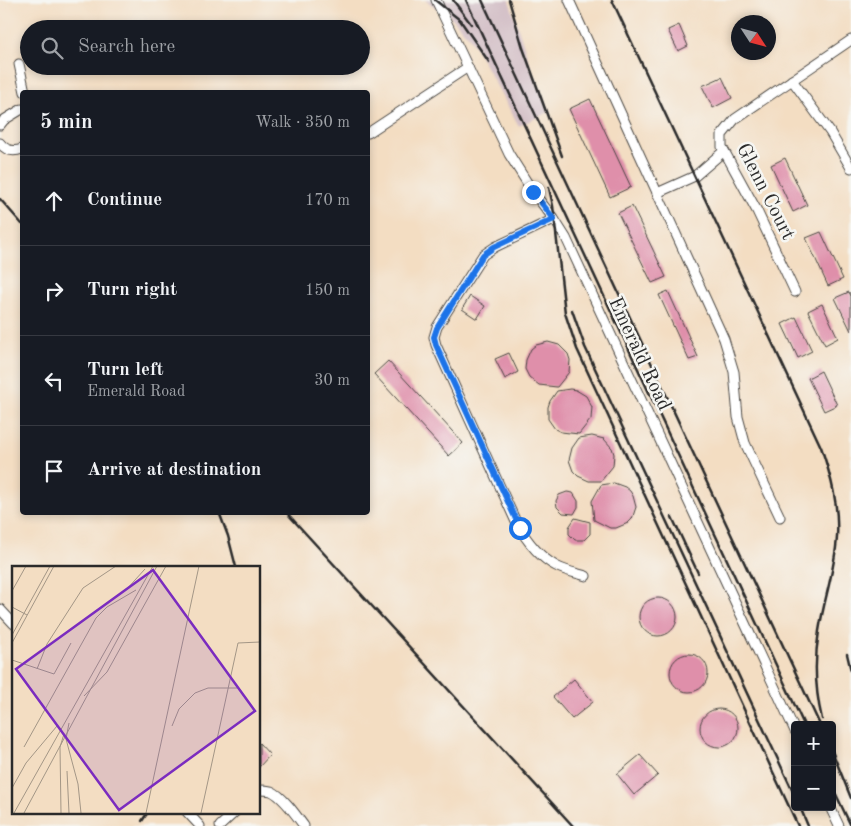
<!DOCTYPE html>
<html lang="en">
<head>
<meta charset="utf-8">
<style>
	:root { --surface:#171b24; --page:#20242c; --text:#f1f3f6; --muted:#9ea1a6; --line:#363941 }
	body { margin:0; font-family:"Old Standard TT",serif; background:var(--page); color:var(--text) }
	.controls { position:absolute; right:15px; bottom:15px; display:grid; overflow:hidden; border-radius:5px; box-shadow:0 2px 8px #0003 }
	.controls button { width:45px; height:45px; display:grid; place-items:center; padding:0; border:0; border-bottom:1px solid var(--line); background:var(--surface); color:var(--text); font:25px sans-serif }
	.compass { position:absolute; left:731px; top:15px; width:45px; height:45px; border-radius:50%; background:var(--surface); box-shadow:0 2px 8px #0003; rotate:126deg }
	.stop { position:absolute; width:15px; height:15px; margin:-11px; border:4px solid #1a73e8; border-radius:50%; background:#fff }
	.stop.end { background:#1a73e8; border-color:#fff; box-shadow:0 1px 5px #0008 }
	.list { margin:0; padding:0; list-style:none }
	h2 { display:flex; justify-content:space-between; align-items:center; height:65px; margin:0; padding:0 20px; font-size:21px }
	h2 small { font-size:16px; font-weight:400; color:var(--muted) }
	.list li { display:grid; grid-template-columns:32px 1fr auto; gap:15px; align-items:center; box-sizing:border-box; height:90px; padding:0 20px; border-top:1px solid var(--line) }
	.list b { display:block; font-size:19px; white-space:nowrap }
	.list p { margin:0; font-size:16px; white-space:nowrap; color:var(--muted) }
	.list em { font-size:16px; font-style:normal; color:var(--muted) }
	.icon { flex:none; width:28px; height:28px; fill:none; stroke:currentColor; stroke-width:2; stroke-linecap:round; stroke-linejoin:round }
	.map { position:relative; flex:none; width:851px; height:826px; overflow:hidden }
	.search { position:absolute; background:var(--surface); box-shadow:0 2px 8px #0003; left:20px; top:20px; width:350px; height:55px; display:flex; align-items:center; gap:12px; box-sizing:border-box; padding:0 18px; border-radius:28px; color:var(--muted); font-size:19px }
	.panel { position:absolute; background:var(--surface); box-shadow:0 2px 8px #0003; left:20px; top:90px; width:350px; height:425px; border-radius:5px }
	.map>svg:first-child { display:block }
	.industrial { fill:#d2bdc5 }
	.building { fill:#df8faa }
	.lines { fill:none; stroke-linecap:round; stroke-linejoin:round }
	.minor-casing { stroke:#494642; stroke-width:11 }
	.minor { stroke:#fff; stroke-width:9 }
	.rail { stroke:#2b2b2b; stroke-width:2.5 }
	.route { stroke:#1a73e8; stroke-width:6 }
	.labels { text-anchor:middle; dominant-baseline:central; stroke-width:5; stroke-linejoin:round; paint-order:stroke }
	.street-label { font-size:20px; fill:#2b2b2b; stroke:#f6f6f2 }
	.inset-road { fill:none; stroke:#a39686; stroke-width:1 }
	.view { fill:#7b2cbf; fill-opacity:0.15; stroke:#7b2cbf; stroke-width:2.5 }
	.inset-edge { fill:none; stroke:#2b2b2b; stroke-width:2.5 }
</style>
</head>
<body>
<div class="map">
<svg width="851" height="826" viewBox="0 0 851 826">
	<rect width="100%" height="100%" fill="#f6f6f2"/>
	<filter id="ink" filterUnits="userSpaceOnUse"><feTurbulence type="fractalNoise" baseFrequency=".02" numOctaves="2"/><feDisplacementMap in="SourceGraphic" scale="10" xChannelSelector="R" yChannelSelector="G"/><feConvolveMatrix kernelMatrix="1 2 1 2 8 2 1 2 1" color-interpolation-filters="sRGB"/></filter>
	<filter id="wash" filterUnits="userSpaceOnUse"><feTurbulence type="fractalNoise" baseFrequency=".0096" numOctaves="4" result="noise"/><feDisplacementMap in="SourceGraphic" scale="20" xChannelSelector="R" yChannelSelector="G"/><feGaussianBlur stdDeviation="1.12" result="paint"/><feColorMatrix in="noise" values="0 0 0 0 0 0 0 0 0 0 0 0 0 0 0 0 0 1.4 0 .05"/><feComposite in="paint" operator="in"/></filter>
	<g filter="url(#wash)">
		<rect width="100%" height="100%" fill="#f3ddc2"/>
		<polygon class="industrial" points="425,0 509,0 532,71 549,112 519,126 470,38 453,19"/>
		<g id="blocks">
			<g class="building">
				<polygon points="679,25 688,46 678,51 668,30"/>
				<polygon points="722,77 732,98 713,108 702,86"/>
				<polygon points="590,99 631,187 610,197 569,109"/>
				<polygon points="785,158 807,205 793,212 771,165"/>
				<polygon points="632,206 666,277 652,283 618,213"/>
				<polygon points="821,232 843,279 828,286 806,238"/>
				<polygon points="668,291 698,357 689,360 659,295"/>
				<polygon points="849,292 851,296 851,331 835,298"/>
				<polygon points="470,296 485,306 477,319 462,309"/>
				<polygon points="822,304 838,338 825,345 808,311"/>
				<polygon points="796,317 812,351 798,358 782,324"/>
				<polygon points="548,342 559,345 568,354 570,360 569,372 557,387 539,385 529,377 525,369 526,360 531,349 536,345"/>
				<polygon points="509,353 518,372 505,379 495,359"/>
				<polygon points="388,361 463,443 449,456 374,374"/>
				<polygon points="821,371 837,405 824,411 808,378"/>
				<polygon points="570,389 576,390 586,396 592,407 591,419 579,434 561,432 555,429 548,419 548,407 550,401 557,391"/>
				<polygon points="592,436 604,439 612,448 614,454 613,466 601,481 589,481 578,476 573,471 569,460 572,448 579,438"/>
				<polygon points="614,483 625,487 630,491 633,496 636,507 632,519 628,523 616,528 610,528 594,520 592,501 601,485"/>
				<polygon points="567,492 573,493 578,501 578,507 574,514 563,513 557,507 556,501 559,495"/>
				<polygon points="575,518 590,522 590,534 584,540 575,540 569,534 569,527"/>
				<circle cx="658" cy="617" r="19"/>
				<circle cx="689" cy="673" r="19"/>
				<polygon points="574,679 593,702 572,719 553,697"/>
				<circle cx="719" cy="728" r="19"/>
				<polygon points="259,743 270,755 259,767"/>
				<polygon points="640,755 658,775 634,795 617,774"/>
			</g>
		</g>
	</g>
	<g filter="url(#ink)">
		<use href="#blocks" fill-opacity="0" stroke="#494642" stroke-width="1"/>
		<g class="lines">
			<defs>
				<g id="minor">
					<polyline points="436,0 509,154 533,192 554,219 566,238 795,731"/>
					<polyline points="569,0 724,339 734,372 738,417 745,443 780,517"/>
					<polyline points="19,64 25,92"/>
					<polyline points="792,80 830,132 851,168"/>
					<polyline points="0,125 4,120 22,109"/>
					<polyline points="368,133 468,67"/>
					<path d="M0 143C6 151 14 152 22 149"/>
					<polyline points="657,193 695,176 724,151"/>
					<path d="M554 219 495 247 483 255 437 327 434 337 436 345 516 522C525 538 539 557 556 566 565 571 576 573 586 576"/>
					<polyline points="795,292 757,211 722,147 722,135 735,119 851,40"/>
					<polyline points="0,609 14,624"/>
					<path d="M259 790C262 790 267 790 271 791 283 796 296 815 304 826"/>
					<polyline points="830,807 839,826"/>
					<polyline points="187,812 200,826"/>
					<polyline points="220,826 235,812"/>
				</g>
			</defs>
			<use href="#minor" class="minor-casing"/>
			<use href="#minor" class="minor"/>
			<g class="rail">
				<polyline points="435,0 460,20 489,62"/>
				<polyline points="453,0 471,24"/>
				<polyline points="466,0 804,725"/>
				<polyline points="482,0 820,725"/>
				<polyline points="509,0 523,48 562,156"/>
				<path d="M612 0 821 447C831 476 839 506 837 537 835 570 824 599 819 631 814 660 815 690 822 719"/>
				<polyline points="549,188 553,206 565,313 577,349 798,826"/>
				<polyline points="0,199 22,224"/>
				<polyline points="572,310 585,347 795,796"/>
				<polyline points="219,512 228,536 236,567"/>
				<polyline points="286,512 573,826"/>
				<polyline points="672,517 698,573"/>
				<polyline points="847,654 851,671"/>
				<polyline points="832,751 851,798"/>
				<polyline points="832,786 851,826"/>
				<polyline points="800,807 808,826"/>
				<polyline points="142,821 148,812"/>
			</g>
		</g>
	</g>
	<g class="lines" filter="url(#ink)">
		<polyline class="route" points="520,528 436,345 434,337 437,328 483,255 494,247 554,219 533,192"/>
	</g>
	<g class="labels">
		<g class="street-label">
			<text transform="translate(765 192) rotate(63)">Glenn Court</text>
			<text transform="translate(639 354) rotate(65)">Emerald Road</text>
		</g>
	</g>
	<g transform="translate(12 566)">
		<rect width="248" height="248" fill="#f3ddc2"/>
		<path class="inset-road" d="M0 25 14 0M113 25 133 3M0 41 15 49M0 69 38 0M0 77 42 0M0 94 42 108 59 77M25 103 35 78 71 22 104 0M72 130 95 106 154 0M57 157 54 173 66 218 69 247M160 160 167 143 183 127 196 122H225M12 181 84 52 95 41 124 24M55 205 57 247M0 222 14 197 45 160M2 247 141 0M12 247 145 0M49 247 48 181 52 168M134 247 187 0M189 247 226 77 248 76"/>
		<path class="view" d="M141 4 243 145 107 244 4 103Z"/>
		<rect width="248" height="248" class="inset-edge"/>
	</g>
</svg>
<div class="controls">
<button>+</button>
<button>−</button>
</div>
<svg class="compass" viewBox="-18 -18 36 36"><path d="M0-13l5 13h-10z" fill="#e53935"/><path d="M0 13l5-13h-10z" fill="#9ea1a6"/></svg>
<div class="stop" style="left:520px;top:528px"></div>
<div class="stop end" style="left:533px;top:192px"></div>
<div class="search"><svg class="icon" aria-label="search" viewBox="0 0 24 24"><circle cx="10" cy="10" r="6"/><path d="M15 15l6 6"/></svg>Search here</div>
<section class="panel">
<h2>5 min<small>Walk · 350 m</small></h2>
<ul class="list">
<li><svg class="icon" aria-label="ahead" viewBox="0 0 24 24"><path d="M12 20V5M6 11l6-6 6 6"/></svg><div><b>Continue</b></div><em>170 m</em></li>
<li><svg class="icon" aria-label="right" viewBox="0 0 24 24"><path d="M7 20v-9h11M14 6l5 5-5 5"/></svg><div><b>Turn right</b></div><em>150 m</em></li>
<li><svg class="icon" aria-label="left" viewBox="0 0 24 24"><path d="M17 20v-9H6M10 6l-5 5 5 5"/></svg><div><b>Turn left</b><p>Emerald Road</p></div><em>30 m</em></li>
<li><svg class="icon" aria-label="arrive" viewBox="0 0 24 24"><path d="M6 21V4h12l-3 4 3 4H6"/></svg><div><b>Arrive at destination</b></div></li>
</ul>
</section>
</div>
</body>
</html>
